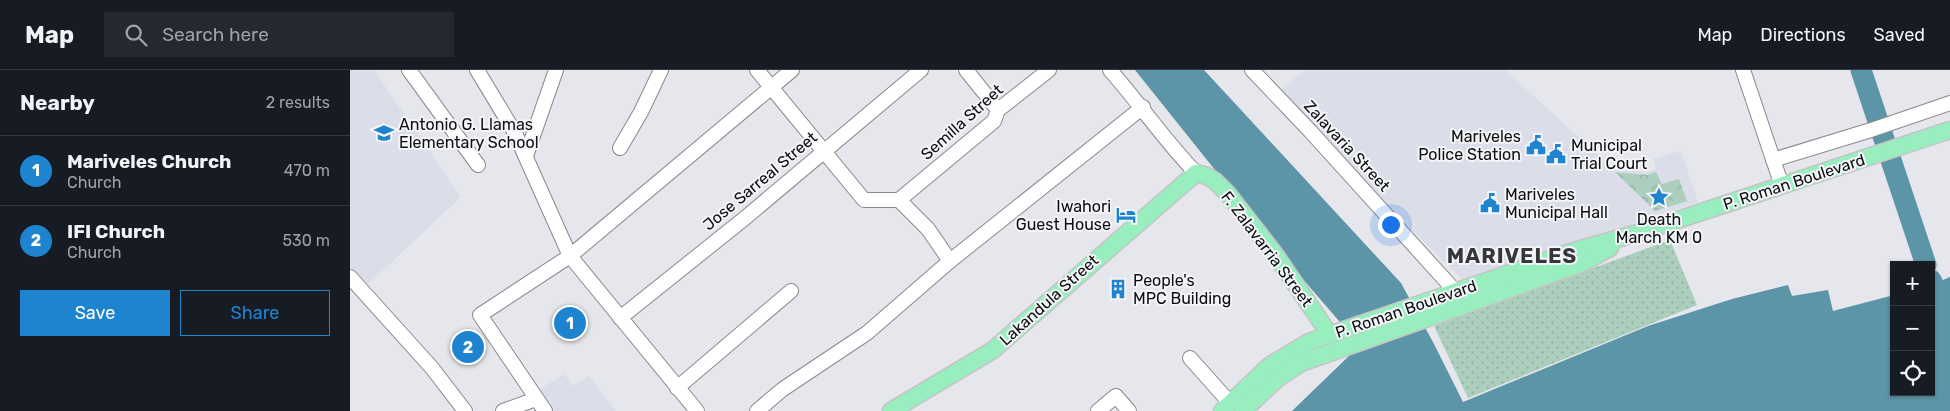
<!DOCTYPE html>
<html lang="en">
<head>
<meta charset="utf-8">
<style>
	:root { --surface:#171b24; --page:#242831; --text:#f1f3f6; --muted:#9ea1a6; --line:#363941; --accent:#1f84cf }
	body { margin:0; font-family:Rubik,sans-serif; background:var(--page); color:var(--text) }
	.controls { position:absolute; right:15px; bottom:15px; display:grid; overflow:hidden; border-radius:0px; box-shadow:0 1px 4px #0004 }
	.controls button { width:45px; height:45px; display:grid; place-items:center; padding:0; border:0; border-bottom:1px solid var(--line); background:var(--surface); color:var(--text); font:25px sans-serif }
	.you { position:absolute; left:1040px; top:154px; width:18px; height:18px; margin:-12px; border:4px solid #fff; border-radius:50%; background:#1a73e8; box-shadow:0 0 0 8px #1a73e833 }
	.badge { display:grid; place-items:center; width:32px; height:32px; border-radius:50%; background:var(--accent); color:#fff; font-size:16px; font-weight:700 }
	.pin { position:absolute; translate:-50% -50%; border:2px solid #fff; box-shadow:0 1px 5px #0006 }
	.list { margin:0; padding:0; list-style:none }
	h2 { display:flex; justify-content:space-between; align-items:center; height:65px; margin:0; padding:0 20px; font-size:21px }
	h2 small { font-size:16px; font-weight:400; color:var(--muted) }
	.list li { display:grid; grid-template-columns:32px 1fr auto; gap:15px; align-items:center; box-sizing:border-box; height:70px; padding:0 20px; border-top:1px solid var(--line) }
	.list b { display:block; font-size:19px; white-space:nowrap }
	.list p { margin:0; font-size:16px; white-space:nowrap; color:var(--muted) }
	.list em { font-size:16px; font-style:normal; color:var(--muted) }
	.actions { display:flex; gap:10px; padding:15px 20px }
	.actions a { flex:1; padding:11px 0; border:1px solid var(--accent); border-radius:0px; text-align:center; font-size:18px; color:var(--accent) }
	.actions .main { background:var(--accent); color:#fff }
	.icon { flex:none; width:28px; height:28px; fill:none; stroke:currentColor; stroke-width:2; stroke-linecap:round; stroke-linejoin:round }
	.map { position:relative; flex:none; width:1600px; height:341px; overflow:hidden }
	header { display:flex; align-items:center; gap:30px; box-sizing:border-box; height:70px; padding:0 25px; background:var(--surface); border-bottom:1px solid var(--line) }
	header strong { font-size:24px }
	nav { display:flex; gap:28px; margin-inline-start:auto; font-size:18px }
	.search { width:350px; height:45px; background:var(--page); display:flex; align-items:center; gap:12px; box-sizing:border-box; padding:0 18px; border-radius:0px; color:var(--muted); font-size:19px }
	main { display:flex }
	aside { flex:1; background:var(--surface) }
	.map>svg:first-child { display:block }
	.built { fill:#dbdde9 }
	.grass { fill:url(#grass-dots) }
	.park { fill:url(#park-crowns) }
	.water { fill:#5c95a7 }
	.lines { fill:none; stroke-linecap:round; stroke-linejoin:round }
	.river { stroke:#5c95a7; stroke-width:21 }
	.minor-casing { stroke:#88898d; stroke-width:16 }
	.major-casing { stroke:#c5c5c5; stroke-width:19 }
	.minor { stroke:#fff; stroke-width:14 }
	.major { stroke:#98eebf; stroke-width:16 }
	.labels { text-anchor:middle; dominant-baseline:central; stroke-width:4; stroke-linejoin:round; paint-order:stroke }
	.street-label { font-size:16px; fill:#0d0e0f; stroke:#f4f5f9 }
	.poi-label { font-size:16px; fill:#0d0e0f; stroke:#f4f5f9; text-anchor:start }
	.district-label { font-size:21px; font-weight:bold; letter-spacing:1px; fill:#36373b; stroke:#f4f5f9 }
</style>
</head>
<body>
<header>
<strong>Map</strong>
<div class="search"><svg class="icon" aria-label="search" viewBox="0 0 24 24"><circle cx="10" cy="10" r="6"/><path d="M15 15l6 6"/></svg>Search here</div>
<nav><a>Map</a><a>Directions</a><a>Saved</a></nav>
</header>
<main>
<aside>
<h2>Nearby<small>2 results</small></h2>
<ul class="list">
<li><span class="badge">1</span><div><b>Mariveles Church</b><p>Church</p></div><em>470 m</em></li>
<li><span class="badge">2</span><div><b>IFI Church</b><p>Church</p></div><em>530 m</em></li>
</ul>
<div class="actions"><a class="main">Save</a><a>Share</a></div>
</aside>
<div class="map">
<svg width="1600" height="341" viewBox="0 0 1600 341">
	<defs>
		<pattern id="grass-dots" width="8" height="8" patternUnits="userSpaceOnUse" patternTransform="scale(1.25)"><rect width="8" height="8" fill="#abcebd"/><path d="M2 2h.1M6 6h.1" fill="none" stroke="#92b0a1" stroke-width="1.8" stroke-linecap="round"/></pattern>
		<pattern id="park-crowns" width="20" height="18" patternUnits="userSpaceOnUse" patternTransform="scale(1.25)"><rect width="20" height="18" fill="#abcebd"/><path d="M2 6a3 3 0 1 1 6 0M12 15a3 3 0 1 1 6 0" fill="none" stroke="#92b0a1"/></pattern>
	</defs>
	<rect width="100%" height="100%" fill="#e6e7ec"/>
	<g class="built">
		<polygon points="0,0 24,0 111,127 17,215 0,197"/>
		<polygon points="955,0 1155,0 1265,100 1297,102 1306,99 1303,89 1331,81 1348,132 1115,212 1014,113 928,22"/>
		<polygon points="214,304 223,316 239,306 266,341 204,341 189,320"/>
	</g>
	<polygon class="grass" points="1320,170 1347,235 1118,328 1084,256"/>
	<polygon class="park" points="1265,102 1297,105 1306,102 1312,114 1329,109 1337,131 1305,141"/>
	<polygon class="water" points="785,0 854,0 1051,213 1084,274 1113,332 1298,256 1382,229 1438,215 1442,226 1478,220 1483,241 1544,225 1544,322 1581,322 1581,215 1600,207 1600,341 942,341 1001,284 989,251 945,200"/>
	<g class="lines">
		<g class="river">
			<polyline points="1511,0 1576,195"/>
			<polyline points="1581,210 1583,214"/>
		</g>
		<defs>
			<g id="minor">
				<polyline points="59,0 128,95"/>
				<polyline points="127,0 165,63 220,186 347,341"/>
				<polyline points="407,0 514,130 549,130 578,159 600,191"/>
				<polyline points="616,0 648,40"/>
				<path d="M760 0C790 34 815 71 846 103"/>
				<polyline points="902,0 961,62 1106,222"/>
				<polyline points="1393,0 1432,116"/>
				<polyline points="270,78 291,42 311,0"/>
				<polyline points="176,86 206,0"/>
				<polyline points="1423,90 1521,60 1600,33"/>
				<polyline points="549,130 644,51 648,40 699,0"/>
				<polyline points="0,207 82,298 115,341"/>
				<polyline points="270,248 395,148 571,0"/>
				<polyline points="840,288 880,333"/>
				<polyline points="327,318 441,221"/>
				<polyline points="153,341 186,329"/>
				<polyline points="195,341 130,245 220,186 442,0"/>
				<polyline points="407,341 433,319 517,263 600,191 793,37"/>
				<polyline points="748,341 766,326 779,341"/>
			</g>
			<g id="major">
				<polyline points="541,341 643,280 846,103 857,106 865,111 878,124 924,183 980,265"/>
				<polyline points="872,341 919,296 959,272 1227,180 1288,163 1600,60"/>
				<polyline points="893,341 928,308 951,293 1230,194 1260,178"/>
			</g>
		</defs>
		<use href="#minor" class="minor-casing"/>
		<use href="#major" class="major-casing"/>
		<use href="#minor" class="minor"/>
		<use href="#major" class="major"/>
	</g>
	<defs>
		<symbol id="school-bare" viewBox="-9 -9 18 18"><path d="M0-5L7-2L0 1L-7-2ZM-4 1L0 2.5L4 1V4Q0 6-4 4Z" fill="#1f84cf" stroke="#f4f5f9" stroke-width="2.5" paint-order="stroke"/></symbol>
		<symbol id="civic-bare" viewBox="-9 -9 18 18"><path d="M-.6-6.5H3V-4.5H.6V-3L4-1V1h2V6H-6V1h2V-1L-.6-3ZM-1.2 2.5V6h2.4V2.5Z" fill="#1f84cf" stroke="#f4f5f9" stroke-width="2.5" paint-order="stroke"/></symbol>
		<symbol id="sight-bare" viewBox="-9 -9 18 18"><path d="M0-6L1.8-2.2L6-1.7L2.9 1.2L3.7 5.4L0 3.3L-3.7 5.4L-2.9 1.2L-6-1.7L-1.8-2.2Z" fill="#1f84cf" stroke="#f4f5f9" stroke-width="2.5" paint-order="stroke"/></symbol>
		<symbol id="hotel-bare" viewBox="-9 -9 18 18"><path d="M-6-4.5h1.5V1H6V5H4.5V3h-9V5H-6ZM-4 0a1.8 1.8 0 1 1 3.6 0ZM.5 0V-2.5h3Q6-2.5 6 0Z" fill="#1f84cf" stroke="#f4f5f9" stroke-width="2.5" paint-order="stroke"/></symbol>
		<symbol id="building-bare" viewBox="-9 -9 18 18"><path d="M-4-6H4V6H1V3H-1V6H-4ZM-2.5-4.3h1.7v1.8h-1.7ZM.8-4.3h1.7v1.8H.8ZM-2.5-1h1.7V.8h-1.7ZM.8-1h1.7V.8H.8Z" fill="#1f84cf" stroke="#f4f5f9" stroke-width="2.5" paint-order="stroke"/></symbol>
	</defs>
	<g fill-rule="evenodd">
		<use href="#school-bare" x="20" y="49" width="28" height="28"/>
		<use href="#civic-bare" x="1172" y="61" width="28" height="28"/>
		<use href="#civic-bare" x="1192" y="70" width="28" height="28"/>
		<use href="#sight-bare" x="1295" y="113" width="28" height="28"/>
		<use href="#civic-bare" x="1126" y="119" width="28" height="28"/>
		<use href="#hotel-bare" x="762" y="131" width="28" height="28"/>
		<use href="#building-bare" x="754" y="205" width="28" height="28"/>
	</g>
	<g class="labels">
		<g class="street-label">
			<text transform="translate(612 52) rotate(-42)">Semilla Street</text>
			<text transform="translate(997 76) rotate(47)">Zalavaria Street</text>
			<text transform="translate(410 111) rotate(-40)">Jose Sarreal Street</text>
			<text transform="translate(1444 112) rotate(-18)">P. Roman Boulevard</text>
			<text transform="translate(917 179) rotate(53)">F. Zalavarria Street</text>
			<text transform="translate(699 230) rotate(-42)">Lakandula Street</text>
			<text transform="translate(1056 239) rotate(-19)">P. Roman Boulevard</text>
		</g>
		<g class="poi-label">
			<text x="49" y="54">Antonio G. Llamas<tspan x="49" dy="18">Elementary School</tspan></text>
			<text x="1171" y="66" text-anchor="end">Mariveles<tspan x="1171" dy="18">Police Station</tspan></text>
			<text x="1221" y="75">Municipal<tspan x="1221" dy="18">Trial Court</tspan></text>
			<text x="1155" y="124">Mariveles<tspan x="1155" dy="18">Municipal Hall</tspan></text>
			<text x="761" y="136" text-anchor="end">Iwahori<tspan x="761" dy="18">Guest House</tspan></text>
			<text x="1309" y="149" text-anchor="middle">Death<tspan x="1309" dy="18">March KM 0</tspan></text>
			<text x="783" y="210">People's<tspan x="783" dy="18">MPC Building</tspan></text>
		</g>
		<g class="district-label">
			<text x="1162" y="185">MARIVELES</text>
		</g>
	</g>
</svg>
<div class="controls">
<button>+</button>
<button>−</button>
<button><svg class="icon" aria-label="locate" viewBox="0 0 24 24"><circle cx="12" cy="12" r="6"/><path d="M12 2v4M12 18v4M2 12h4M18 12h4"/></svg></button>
</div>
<div class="you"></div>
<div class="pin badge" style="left:220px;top:253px">1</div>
<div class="pin badge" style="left:118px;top:277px">2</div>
</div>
</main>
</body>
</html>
